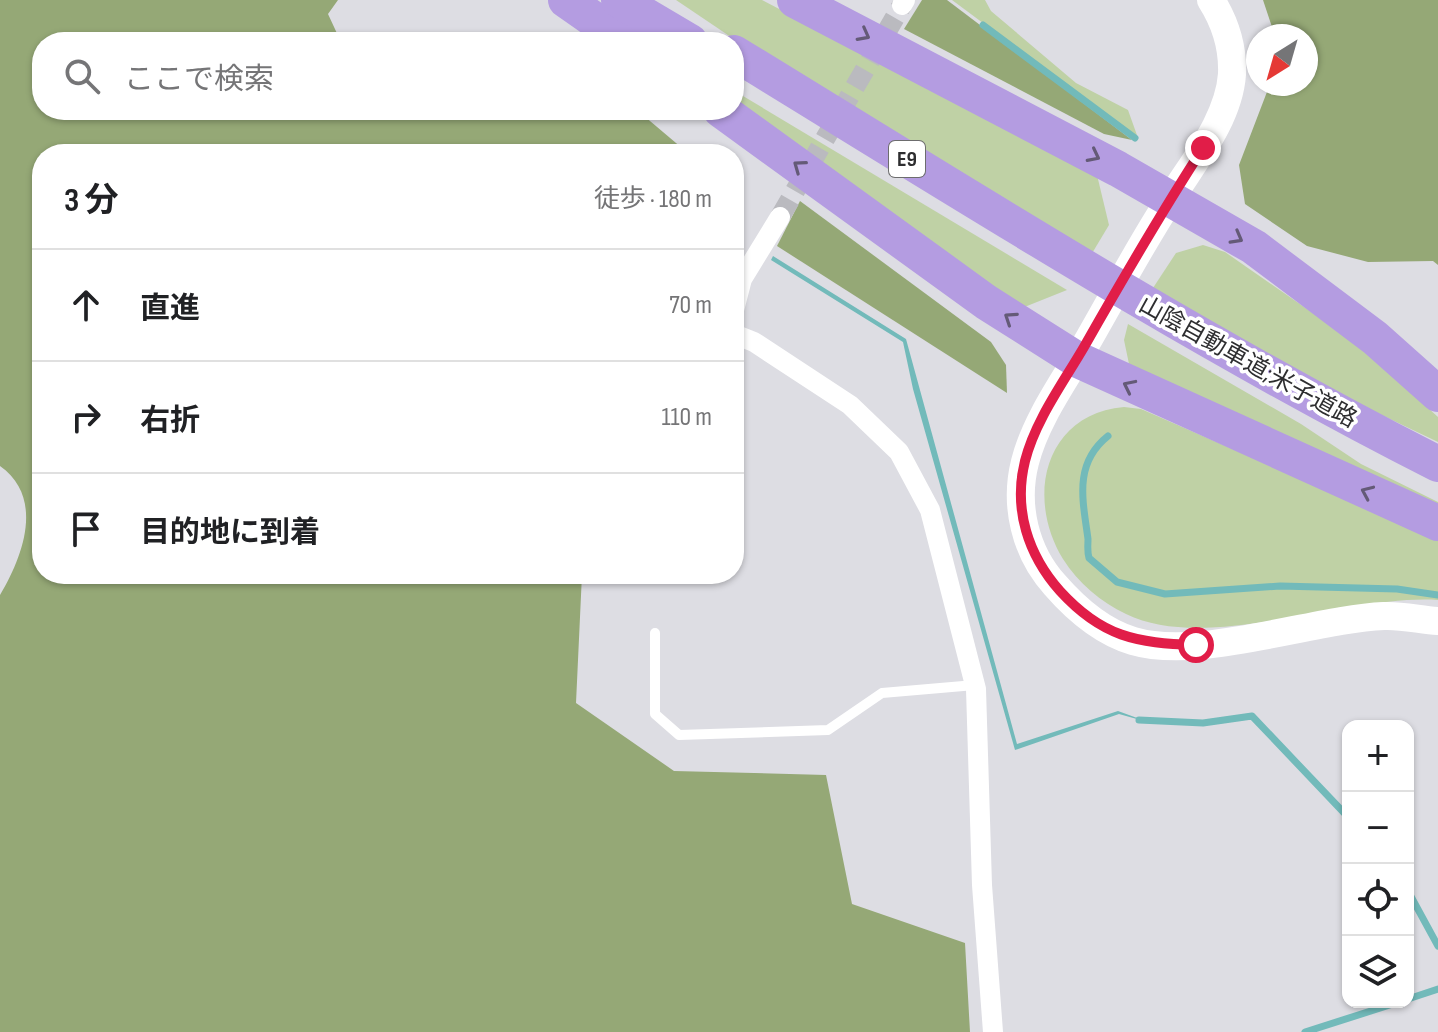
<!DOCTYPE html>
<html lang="ja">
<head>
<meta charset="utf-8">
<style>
	:root { --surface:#fff; --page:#f6f6f6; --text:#202124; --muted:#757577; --line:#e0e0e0 }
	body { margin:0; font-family:"Sofia Sans Condensed","Noto Sans JP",sans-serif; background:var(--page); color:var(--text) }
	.controls { position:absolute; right:24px; bottom:24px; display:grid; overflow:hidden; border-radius:16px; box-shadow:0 2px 6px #0004 }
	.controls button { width:72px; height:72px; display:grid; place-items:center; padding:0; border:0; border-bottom:2px solid var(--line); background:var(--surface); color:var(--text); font:40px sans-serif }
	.compass { position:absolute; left:1246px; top:24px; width:72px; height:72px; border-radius:50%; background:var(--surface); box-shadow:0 2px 6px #0004; rotate:217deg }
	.stop { position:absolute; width:24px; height:24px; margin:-18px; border:6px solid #e11d48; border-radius:50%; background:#fff }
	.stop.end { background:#e11d48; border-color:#fff; box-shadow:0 2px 8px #0008 }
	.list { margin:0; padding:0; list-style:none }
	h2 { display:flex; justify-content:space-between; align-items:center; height:104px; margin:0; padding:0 32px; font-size:34px }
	h2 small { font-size:26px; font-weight:400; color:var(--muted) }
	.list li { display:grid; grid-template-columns:52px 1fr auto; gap:24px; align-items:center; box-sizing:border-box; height:112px; padding:0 32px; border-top:2px solid var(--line) }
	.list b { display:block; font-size:30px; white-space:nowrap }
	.list em { font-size:26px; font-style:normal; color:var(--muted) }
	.icon { flex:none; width:44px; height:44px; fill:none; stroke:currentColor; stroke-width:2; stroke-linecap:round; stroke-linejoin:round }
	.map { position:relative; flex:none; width:1438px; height:1032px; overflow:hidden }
	.search { position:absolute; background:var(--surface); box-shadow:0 2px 6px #0004; left:32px; top:32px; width:712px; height:88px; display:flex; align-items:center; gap:20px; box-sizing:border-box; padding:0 28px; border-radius:32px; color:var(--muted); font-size:30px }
	.panel { position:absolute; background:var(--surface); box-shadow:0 2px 6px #0004; left:32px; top:144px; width:712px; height:440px; border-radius:32px }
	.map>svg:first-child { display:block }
	.green { fill:#bfd1a5 }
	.forest { fill:#95a876 }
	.water { fill:#72baba }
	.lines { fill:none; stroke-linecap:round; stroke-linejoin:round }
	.stream { stroke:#72baba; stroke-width:7 }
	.street-tunnel { stroke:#bababf; stroke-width:20; stroke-dasharray:20 10; stroke-linecap:butt }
	.lane { stroke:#fff; stroke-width:10 }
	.street { stroke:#fff; stroke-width:20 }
	.secondary { stroke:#fff; stroke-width:28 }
	.highway { stroke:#b49ce1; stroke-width:36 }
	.oneway { stroke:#645a77 }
	.route { stroke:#e11d48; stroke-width:10 }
	.labels { text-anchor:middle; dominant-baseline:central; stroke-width:7; stroke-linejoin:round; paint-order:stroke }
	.shield { fill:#fff; stroke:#6d6d6e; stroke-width:2 }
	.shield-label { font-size:22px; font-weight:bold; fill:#2e2e30 }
	.street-label { font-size:24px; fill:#2e2e30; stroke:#fff }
</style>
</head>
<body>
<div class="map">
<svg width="1438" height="1032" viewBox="0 0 1438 1032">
	<rect width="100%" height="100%" fill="#dddde3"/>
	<g class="green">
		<polygon points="676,0 762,0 1097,175 1109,225 1091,255 762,58"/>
		<polygon points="952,0 985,0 991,11 1076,83 1128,110 1138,138"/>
		<polygon points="734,91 743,96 1067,290 1022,308 734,105"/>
		<polygon points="1203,245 1225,252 1356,343 1438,417 1438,442 1304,378 1151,291 1176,253"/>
		<polygon points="1128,324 1301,424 1361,464 1438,502 1438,510 1129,364 1124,340"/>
		<path d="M1124 407 1141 409 1438 539V600C1346 594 1208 654 1126 614 1101 602 1078 583 1063 559 1025 497 1045 414 1124 407Z"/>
	</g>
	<g class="forest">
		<path d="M0 0H338L328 14 341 42H42V110H637L689 154H42V574H582L576 703 674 771 826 775 852 904 965 943 970 1032H0V595C23 556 45 498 0 466Z"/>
		<polygon points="922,0 947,0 1132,140 1104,134 904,29"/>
		<polygon points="1263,0 1438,0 1438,265 1433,261 1368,262 1307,246 1245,204 1239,165 1270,84 1306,84 1306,36 1275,36"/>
		<polygon points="800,201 991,342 1006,365 1007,393 777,246"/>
	</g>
	<polygon class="water" points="773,256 906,339 1017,744 1118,711 1151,723 1119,714 1015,750 913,389 903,342 771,260"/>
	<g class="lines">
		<g class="stream">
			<polyline points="983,25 1135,138"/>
			<path d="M1108 436C1073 464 1083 501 1088 539 1088 546 1087 551 1089 558L1117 582 1165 594 1280 586 1397 589 1438 595"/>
			<polyline points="1139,720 1203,723 1252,716 1348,817"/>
			<polyline points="1408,891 1438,946"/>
			<polyline points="1408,999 1438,989"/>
			<polyline points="1305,1032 1399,1002"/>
		</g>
		<polyline class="street-tunnel" points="780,217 902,5"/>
		<polyline class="lane" points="655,633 655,714 679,735 828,730 882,693 975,685"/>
		<g class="street">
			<polyline points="902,5 905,0"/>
			<polyline points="734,310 742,279 780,217"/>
			<polyline points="734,334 754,342 850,405 899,452 930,510 976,689 982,885 993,1032"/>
		</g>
		<path class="secondary" d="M1211 0C1225 22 1233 48 1232 74 1229 119 1194 161 1171 198 1139 247 1112 299 1083 349 1062 384 1035 422 1025 462 1014 505 1025 552 1055 585 1075 608 1103 632 1133 641 1200 661 1313 619 1384 616 1401 615 1421 620 1438 621"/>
		<g class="highway">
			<polyline points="566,0 626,42"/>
			<polyline points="619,0 690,42"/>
			<polyline points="795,0 1118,169 1254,247 1375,338 1438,394"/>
			<path d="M734 53C966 195 1195 341 1438 464"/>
			<polyline points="721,110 986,302 1076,359 1438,523"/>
		</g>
	</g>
	<defs><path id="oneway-chevron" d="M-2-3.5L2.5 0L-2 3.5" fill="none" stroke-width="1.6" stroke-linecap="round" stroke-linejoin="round" transform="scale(2)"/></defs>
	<g class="oneway">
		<use href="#oneway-chevron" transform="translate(864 35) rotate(28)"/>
		<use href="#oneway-chevron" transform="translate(1094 156) rotate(27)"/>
		<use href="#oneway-chevron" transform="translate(799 166) rotate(-144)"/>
		<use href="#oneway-chevron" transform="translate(1237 238) rotate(29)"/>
		<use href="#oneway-chevron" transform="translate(1010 318) rotate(-146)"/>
		<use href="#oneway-chevron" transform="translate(1129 386) rotate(-154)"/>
		<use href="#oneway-chevron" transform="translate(1367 492) rotate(-156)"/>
	</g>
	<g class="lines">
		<path class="route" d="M1196 645C1136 643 1102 637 1060 591 1028 555 1013 509 1025 461 1035 421 1063 383 1084 347 1122 280 1161 213 1203 148"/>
	</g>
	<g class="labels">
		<rect class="shield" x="889" y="141" width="36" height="36" rx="6"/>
		<g class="shield-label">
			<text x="907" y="159">E9</text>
		</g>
		<g class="street-label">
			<text transform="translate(1248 362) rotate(29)">山陰自動車道;米子道路</text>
		</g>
	</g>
</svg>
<div class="controls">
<button>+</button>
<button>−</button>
<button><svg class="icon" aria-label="locate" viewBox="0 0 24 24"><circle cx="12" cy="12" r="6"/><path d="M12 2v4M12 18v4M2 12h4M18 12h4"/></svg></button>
<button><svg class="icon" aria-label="layers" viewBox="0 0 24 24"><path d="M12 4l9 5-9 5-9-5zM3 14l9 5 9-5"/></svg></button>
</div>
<svg class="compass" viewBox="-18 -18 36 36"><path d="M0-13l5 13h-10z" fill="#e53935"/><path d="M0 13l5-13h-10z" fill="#757577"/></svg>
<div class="stop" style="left:1196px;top:645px"></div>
<div class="stop end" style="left:1203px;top:148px"></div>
<div class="search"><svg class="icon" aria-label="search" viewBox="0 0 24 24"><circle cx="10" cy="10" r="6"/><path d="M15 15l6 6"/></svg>ここで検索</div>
<section class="panel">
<h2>3 分<small>徒歩 · 180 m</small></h2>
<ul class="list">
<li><svg class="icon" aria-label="ahead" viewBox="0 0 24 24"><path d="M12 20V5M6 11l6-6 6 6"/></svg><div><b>直進</b></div><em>70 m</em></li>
<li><svg class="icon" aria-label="right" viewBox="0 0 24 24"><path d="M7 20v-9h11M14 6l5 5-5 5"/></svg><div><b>右折</b></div><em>110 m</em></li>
<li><svg class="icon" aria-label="arrive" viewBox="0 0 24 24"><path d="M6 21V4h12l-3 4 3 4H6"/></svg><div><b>目的地に到着</b></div></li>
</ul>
</section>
</div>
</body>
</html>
